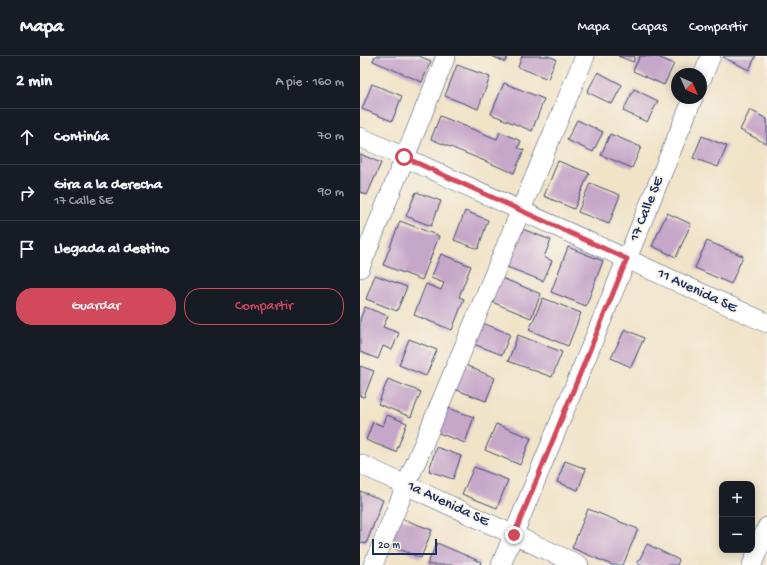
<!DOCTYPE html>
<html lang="es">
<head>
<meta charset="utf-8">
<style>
	:root { --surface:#171b24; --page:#20242c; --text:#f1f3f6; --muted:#9ea1a6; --line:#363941; --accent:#d1495b }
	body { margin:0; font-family:"Gochi Hand",sans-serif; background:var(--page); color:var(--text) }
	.controls { position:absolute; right:12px; bottom:12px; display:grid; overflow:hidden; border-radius:8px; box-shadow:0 2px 10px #0003 }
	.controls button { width:36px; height:36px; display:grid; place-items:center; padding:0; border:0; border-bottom:1px solid var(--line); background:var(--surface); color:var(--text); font:20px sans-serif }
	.compass { position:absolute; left:311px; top:12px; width:36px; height:36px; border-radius:50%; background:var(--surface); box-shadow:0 2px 10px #0003; rotate:135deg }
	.scale { position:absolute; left:12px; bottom:10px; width:65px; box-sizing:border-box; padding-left:4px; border:2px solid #1b2f5e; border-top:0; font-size:11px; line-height:14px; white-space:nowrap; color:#1b2f5e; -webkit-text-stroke:3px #f7f3e8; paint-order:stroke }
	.stop { position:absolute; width:12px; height:12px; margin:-9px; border:3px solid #d1495b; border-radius:50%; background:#fff }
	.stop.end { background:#d1495b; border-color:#fff; box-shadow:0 1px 4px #0008 }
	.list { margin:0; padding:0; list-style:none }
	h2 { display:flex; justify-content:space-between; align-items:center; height:52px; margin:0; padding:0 16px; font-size:17px }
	h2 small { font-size:13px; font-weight:400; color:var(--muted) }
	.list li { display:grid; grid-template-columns:26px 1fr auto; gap:12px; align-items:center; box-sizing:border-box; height:56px; padding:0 16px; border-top:1px solid var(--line) }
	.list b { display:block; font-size:15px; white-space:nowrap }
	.list p { margin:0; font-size:13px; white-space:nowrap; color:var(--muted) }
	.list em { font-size:13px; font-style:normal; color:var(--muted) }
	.actions { display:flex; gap:8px; padding:12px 16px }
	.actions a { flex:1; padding:9px 0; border:1px solid var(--accent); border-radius:16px; text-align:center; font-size:14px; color:var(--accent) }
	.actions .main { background:var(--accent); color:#fff }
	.icon { flex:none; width:22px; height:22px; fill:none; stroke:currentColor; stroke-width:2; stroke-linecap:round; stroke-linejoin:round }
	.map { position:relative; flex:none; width:407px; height:509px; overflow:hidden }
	header { display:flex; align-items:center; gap:24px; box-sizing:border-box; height:56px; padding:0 20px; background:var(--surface); border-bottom:1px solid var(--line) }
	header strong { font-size:19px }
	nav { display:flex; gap:22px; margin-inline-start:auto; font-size:14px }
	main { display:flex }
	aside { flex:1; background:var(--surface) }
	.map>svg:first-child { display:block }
	.building { fill:#c6a6c9 }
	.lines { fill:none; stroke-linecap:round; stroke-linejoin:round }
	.minor-casing { stroke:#3b4a6e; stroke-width:20 }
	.minor { stroke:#fff; stroke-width:19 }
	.route { stroke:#d1495b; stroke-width:5 }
	.labels { text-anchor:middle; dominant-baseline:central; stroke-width:3.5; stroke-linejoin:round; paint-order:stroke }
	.street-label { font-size:15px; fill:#1b2f5e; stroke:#f7f3e8 }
</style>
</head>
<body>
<header>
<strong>Mapa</strong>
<nav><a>Mapa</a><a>Capas</a><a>Compartir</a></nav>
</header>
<main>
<aside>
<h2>2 min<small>A pie · 160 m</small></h2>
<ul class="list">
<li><svg class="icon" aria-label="ahead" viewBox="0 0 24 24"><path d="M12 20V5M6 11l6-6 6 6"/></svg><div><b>Continúa</b></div><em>70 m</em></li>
<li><svg class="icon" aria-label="right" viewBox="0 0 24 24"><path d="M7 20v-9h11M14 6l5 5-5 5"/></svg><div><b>Gira a la derecha</b><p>17 Calle SE</p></div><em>90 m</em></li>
<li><svg class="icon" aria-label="arrive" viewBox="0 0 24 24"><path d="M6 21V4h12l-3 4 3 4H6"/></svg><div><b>Llegada al destino</b></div></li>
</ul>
<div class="actions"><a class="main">Guardar</a><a>Compartir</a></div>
</aside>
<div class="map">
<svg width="407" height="509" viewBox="0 0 407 509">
	<rect width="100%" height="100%" fill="#f7f3e8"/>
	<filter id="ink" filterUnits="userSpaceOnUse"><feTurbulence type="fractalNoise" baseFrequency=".025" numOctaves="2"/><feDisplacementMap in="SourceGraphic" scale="8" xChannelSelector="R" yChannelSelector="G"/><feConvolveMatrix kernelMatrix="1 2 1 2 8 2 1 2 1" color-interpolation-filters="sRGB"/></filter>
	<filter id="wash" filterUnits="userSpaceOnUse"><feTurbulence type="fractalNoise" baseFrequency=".012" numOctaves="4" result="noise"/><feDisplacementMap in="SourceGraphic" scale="16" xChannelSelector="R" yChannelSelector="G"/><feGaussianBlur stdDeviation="0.9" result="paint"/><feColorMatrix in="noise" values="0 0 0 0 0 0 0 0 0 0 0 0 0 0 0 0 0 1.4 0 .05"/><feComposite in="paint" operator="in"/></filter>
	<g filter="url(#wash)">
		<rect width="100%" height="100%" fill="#f0e3c7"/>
		<g id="blocks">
			<g class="building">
				<polygon points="15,0 59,0 71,5 62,26 13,5"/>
				<polygon points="132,0 148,0 145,6"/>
				<polygon points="162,0 188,0 196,3 188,23 158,11"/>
				<polygon points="258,0 275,0 273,6"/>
				<polygon points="280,0 296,0 314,8 304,29 273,15"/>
				<polygon points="364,0 396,0 389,14 363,1"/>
				<polygon points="97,9 130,21 118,53 85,40"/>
				<polygon points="238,16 262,29 252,48 227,36"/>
				<polygon points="144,27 184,43 172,75 131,58"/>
				<polygon points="12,28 42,40 32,65 2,53"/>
				<polygon points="274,33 298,45 287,66 263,55"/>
				<polygon points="390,54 407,63 407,88 380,74"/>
				<polygon points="80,60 137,83 140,76 161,85 158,92 164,94 154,117 71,83"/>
				<polygon points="217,64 243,76 233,96 207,84"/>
				<polygon points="250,78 281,91 272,112 241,99"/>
				<polygon points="342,80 367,90 358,111 333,102"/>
				<polygon points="0,98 21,107 7,139 0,136"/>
				<polygon points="198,105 229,117 214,153 184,140"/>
				<polygon points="230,127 260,139 249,168 218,156"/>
				<polygon points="56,136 81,145 71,170 46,160"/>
				<polygon points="105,155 128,164 118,193 94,184"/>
				<polygon points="307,157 331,168 316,201 292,190"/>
				<polygon points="40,165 79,180 62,224 23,209"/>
				<polygon points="157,171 191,184 184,201 192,205 183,225 142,209"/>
				<polygon points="347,185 383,200 371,228 335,212"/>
				<polygon points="208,191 243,205 226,250 191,236"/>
				<polygon points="81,198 111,210 99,241 104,243 92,274 54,259 66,228 81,234 84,227 71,222"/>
				<polygon points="15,219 47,231 37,255 6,243"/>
				<polygon points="137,220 181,238 171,262 127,244"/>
				<polygon points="183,242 221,257 208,290 169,274"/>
				<polygon points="5,251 28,260 23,271 39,277 32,294 23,290 18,303 0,296 0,263"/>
				<polygon points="120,266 150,278 142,299 111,287"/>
				<polygon points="265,273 284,282 271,311 251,302"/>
				<polygon points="158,279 202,296 192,321 148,305"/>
				<polygon points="49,283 77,294 66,320 39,309"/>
				<polygon points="103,308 135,322 126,345 94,333"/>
				<polygon points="0,310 14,315 4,341 0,340"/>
				<polygon points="28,323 61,336 51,361 18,348"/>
				<polygon points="85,351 114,361 105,387 76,376"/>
				<polygon points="27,359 47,367 36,396 6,384 13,366 23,370"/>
				<polygon points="136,368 171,382 160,409 125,394"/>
				<polygon points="76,391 101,400 93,423 69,415"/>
				<polygon points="205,405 226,413 218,434 197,426"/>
				<polygon points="114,411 148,424 137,452 102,438"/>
				<polygon points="0,435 23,444 6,488 0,486"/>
				<polygon points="228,453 278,473 263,509 252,509 212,492"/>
				<polygon points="40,462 72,474 61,502 29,489"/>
				<polygon points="77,487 121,506 120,509 67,509"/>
				<polygon points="287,488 319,504 317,509 277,509"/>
			</g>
		</g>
	</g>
	<g filter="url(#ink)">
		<use href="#blocks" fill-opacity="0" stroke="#3b4a6e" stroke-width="1"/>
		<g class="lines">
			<defs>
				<g id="minor">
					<polyline points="341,24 351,0"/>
					<polyline points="0,81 407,267"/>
					<polyline points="0,212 86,0"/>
					<polyline points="0,408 219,509"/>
					<polyline points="13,509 225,0"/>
					<polyline points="141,509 333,42"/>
					<polyline points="392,509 407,471"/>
				</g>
			</defs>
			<use href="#minor" class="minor-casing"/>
			<use href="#minor" class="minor"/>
		</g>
	</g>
	<g class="lines" filter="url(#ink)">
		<polyline class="route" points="44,101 267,203 154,479"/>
	</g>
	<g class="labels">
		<g class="street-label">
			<text transform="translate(287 153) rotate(-68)">17 Calle SE</text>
			<text transform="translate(337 235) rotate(25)">11 Avenida SE</text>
			<text transform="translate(88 448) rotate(25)">1a Avenida SE</text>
		</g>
	</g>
</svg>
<div class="controls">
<button>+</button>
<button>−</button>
</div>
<svg class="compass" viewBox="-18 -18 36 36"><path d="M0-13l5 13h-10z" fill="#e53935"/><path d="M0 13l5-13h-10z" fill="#9ea1a6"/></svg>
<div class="scale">20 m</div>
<div class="stop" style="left:44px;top:101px"></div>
<div class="stop end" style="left:154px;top:479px"></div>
</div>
</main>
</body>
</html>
